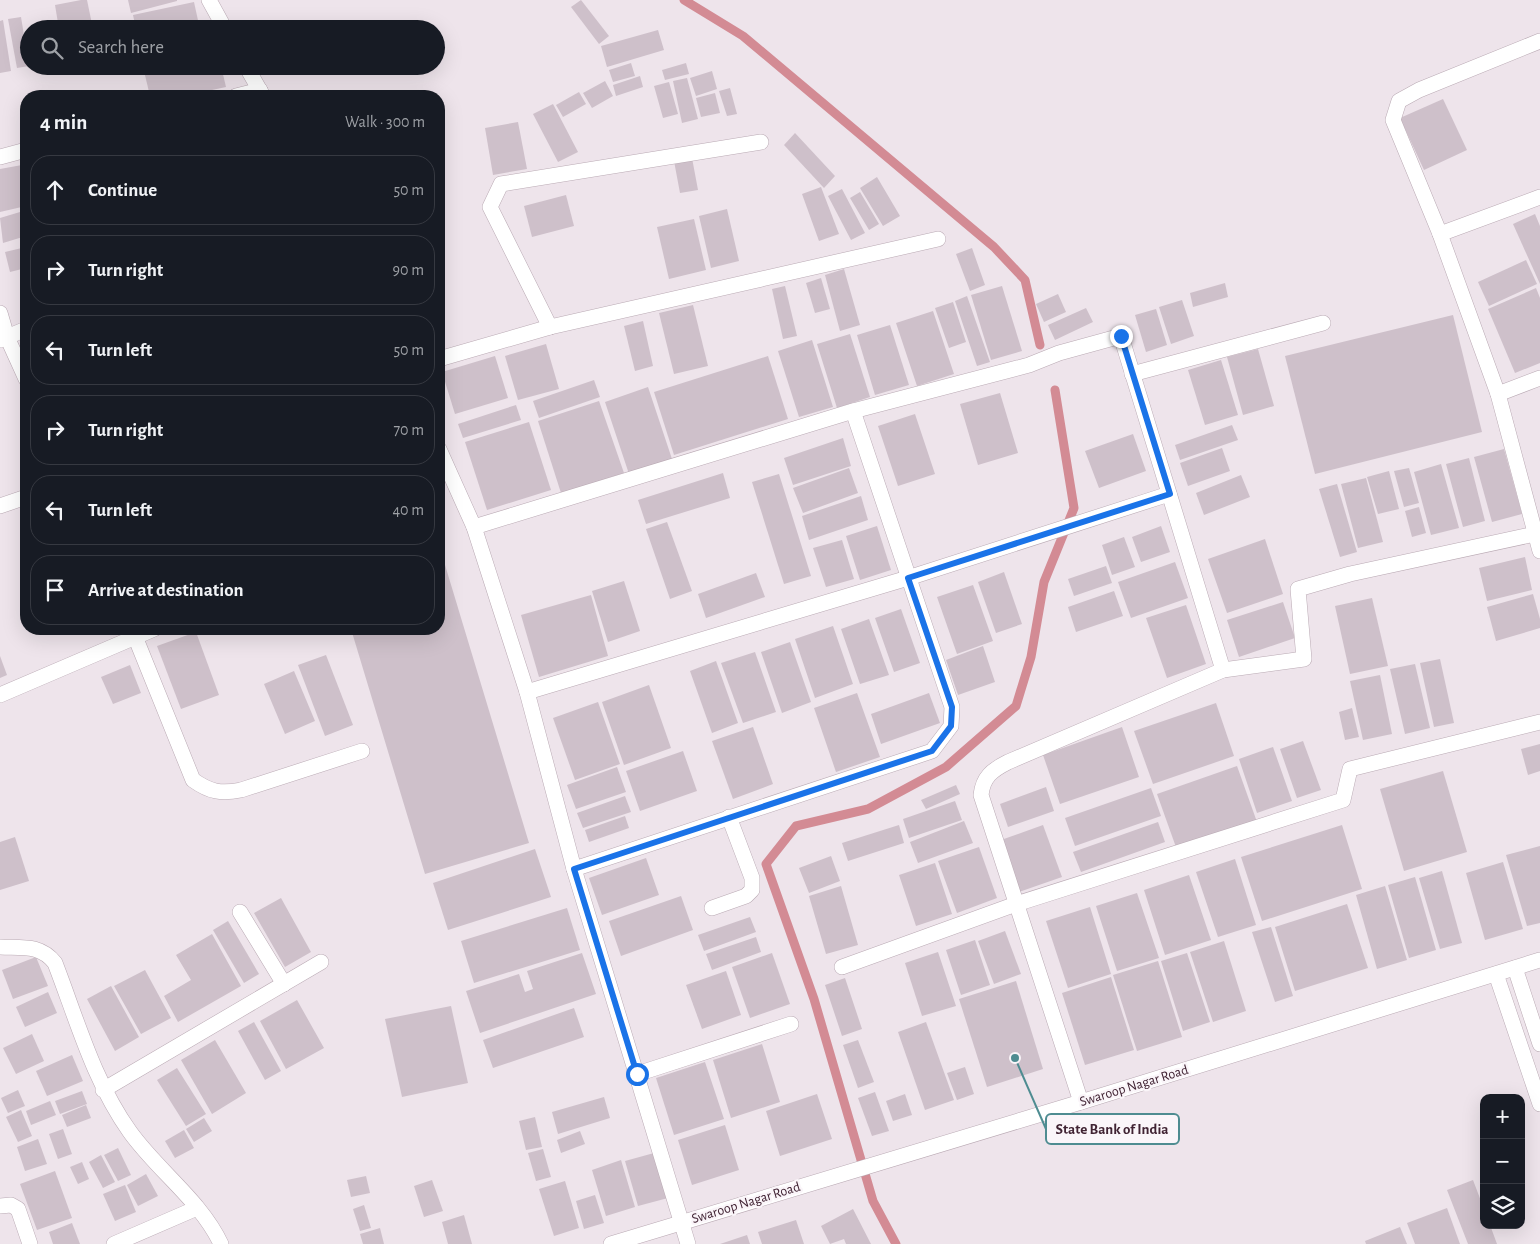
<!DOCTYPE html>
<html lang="en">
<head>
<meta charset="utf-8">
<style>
	:root { --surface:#171b24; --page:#20242c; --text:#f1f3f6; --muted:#9ea1a6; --line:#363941 }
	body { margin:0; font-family:"Alegreya Sans",sans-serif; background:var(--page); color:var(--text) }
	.controls { position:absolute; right:15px; bottom:15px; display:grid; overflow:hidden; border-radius:10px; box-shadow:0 5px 20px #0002 }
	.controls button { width:45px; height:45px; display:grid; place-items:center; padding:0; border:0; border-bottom:1px solid var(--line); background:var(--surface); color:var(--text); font:25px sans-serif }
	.stop { position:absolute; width:15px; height:15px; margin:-11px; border:4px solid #1a73e8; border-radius:50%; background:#fff }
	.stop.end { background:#1a73e8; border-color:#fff; box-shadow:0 1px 5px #0008 }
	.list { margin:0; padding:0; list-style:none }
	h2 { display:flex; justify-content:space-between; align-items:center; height:65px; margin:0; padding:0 20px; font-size:21px }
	h2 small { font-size:16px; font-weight:400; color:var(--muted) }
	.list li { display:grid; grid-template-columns:32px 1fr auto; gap:15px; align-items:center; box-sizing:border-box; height:70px; margin:0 10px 10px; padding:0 10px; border:1px solid var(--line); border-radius:20px }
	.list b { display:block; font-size:19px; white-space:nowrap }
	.list em { font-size:16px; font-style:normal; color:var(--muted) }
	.icon { flex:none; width:28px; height:28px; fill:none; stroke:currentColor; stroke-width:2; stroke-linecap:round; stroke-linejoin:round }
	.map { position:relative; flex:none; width:1540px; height:1244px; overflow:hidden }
	.search { position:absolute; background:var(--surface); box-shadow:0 5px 20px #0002; left:20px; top:20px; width:425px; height:55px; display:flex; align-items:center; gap:12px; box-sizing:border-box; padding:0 18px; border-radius:28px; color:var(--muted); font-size:19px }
	.panel { position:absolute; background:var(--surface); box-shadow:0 5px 20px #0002; left:20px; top:90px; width:425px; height:545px; border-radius:20px }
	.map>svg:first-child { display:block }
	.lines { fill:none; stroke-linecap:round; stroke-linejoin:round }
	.stream { stroke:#d38b94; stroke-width:9 }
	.building { fill:#cec0ca }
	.minor-casing { stroke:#baaab4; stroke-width:16 }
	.minor { stroke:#fff; stroke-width:15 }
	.route { stroke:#1a73e8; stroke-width:6 }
	.labels { text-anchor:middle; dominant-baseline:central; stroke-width:4.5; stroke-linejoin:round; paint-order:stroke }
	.street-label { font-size:14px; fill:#402333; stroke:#faf5f9 }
	.leader { fill:none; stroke:#4e8c91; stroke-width:2 }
	.callout-dot { fill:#4e8c91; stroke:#faf5f9; stroke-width:2 }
	.callout { fill:#faf5f9; stroke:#4e8c91; stroke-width:2 }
	.callout-label { font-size:15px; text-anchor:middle; font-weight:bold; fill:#402333 }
</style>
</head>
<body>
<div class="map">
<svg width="1540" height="1244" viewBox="0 0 1540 1244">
	<rect width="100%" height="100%" fill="#eee4eb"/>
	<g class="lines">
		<g class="stream">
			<polyline points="684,0 743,36 994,247 1025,280 1040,345"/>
			<polyline points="896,1244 873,1201 814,999 766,864 796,826 868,809 946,767 1016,706 1031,657 1044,582 1074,508 1055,390"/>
		</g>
	</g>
	<g class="building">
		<polygon points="81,0 87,0 93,29 59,29 55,5"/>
		<polygon points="128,0 177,0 177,1 131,13"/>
		<polygon points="581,0 609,36 599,44 571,7"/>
		<polygon points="194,2 199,25 179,29 136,29 133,15"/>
		<polygon points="21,17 29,66 17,68 8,19"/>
		<polygon points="3,20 11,71 0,73 0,21"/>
		<polygon points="658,30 664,50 607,67 601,46"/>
		<polygon points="631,63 635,76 613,82 609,70"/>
		<polygon points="686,63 689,74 665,80 662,70"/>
		<polygon points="166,66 221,66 226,87 184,96 150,96 144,71"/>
		<polygon points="712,71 717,89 696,96 690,78"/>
		<polygon points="640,76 643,87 616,96 613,85"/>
		<polygon points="687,78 698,119 682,123 673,81"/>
		<polygon points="605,81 613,96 592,108 583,93"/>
		<polygon points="669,82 678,114 663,118 654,86"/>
		<polygon points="730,88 737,114 727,116 719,91"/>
		<polygon points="579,92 586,104 563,117 556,105"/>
		<polygon points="715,93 720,113 701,117 696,98"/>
		<polygon points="1443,99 1467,150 1424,170 1400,118"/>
		<polygon points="553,104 578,152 558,162 533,114"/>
		<polygon points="518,122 527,169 493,175 485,128"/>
		<polygon points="795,133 835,176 824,188 784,145"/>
		<polygon points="692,158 698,190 680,193 674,161"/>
		<polygon points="22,165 26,186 26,206 0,212 0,169"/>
		<polygon points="877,177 900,216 883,226 860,188"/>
		<polygon points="821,187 839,234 819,241 802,194"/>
		<polygon points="842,189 865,233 851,240 828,196"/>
		<polygon points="860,192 879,224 869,230 850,198"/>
		<polygon points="566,195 574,226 532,237 524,206"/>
		<polygon points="727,209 739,261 711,268 699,216"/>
		<polygon points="20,212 26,236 3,243 0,218"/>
		<polygon points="1535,214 1540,226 1540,284 1513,224"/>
		<polygon points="694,219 706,270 669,279 657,227"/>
		<polygon points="26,247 26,268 10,272 5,252"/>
		<polygon points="972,248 985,285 970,291 956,254"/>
		<polygon points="1526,260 1537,284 1489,306 1478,282"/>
		<polygon points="844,269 860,325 840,331 825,275"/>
		<polygon points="821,278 830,309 815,313 806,283"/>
		<polygon points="1225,283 1228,297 1193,307 1190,293"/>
		<polygon points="785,286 797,336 783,339 772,289"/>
		<polygon points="1002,286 1022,351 991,360 971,295"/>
		<polygon points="1536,288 1540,298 1540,363 1515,373 1488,309"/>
		<polygon points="1058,294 1066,312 1044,322 1036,304"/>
		<polygon points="967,296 990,362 977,366 955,301"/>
		<polygon points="1182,300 1194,336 1171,344 1159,307"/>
		<polygon points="953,302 966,342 949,348 935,308"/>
		<polygon points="693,305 708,366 674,374 659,313"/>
		<polygon points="1086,308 1093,322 1055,340 1048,325"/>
		<polygon points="1156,309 1167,345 1146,352 1135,315"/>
		<polygon points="933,311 954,374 917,386 896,323"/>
		<polygon points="1453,315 1482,432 1315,474 1285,356"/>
		<polygon points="643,321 653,366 635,371 624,326"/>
		<polygon points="890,325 909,385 875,395 857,335"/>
		<polygon points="850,334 870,397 837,408 817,344"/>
		<polygon points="812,340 833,407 799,417 778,351"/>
		<polygon points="546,344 559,389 518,400 505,356"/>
		<polygon points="1258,349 1274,406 1243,415 1227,357"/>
		<polygon points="495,356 508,398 455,414 442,372"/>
		<polygon points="768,356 788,419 674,455 654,392"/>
		<polygon points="1221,360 1238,415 1205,425 1188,370"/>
		<polygon points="594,380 600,397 539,418 533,401"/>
		<polygon points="648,387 672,459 629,474 605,402"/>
		<polygon points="1000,393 1018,453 978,465 960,404"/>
		<polygon points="599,401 624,473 561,493 538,421"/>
		<polygon points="516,405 521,420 463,438 458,424"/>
		<polygon points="915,414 935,474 898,486 878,426"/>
		<polygon points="529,422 551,490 487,510 465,442"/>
		<polygon points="1232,425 1238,440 1180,460 1175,445"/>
		<polygon points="1133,434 1146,471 1099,488 1085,451"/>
		<polygon points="843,438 851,466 793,485 784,458"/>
		<polygon points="1222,448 1230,471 1188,486 1180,463"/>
		<polygon points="1504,449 1522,514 1492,522 1474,457"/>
		<polygon points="1469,458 1485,521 1463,527 1446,464"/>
		<polygon points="1441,464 1459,528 1431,535 1414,472"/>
		<polygon points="849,468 858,493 803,513 793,488"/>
		<polygon points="1409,468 1419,503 1404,507 1394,471"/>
		<polygon points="1389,471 1399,509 1378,514 1367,477"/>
		<polygon points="723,473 730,498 646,524 638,500"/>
		<polygon points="779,474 811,576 784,584 752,482"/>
		<polygon points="1241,475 1250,497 1204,515 1196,493"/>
		<polygon points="1366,478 1383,542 1358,548 1341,484"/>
		<polygon points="1337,484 1357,552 1340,557 1319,489"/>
		<polygon points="861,496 868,520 809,540 802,516"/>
		<polygon points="1419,507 1426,533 1412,537 1405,511"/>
		<polygon points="667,522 692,591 670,599 646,529"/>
		<polygon points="877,526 891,570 860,580 846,536"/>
		<polygon points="1161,526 1170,552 1141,562 1132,537"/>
		<polygon points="1124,537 1135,567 1112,575 1102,545"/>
		<polygon points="1265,539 1283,594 1227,613 1208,559"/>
		<polygon points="842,540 854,579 826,587 813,548"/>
		<polygon points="439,545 529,843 425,874 351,629 439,629"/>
		<polygon points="1525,557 1532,590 1487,601 1479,568"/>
		<polygon points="1175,562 1188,598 1131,618 1118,582"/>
		<polygon points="1106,566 1112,583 1074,596 1068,579"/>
		<polygon points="1004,572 1022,624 996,633 978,582"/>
		<polygon points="756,573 765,597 706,618 698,594"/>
		<polygon points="624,581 640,631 608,642 592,591"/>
		<polygon points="973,585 993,641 957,654 937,597"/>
		<polygon points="1114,591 1123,616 1076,632 1068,607"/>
		<polygon points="1533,594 1540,619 1540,628 1496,641 1487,607"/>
		<polygon points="591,595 608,656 539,677 521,615"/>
		<polygon points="1372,598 1388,666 1350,674 1335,606"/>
		<polygon points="1283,602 1295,638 1239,657 1227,620"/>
		<polygon points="1186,605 1206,664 1167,678 1146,618"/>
		<polygon points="901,609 920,663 894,672 875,618"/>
		<polygon points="869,619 889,675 860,684 841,629"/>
		<polygon points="833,626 853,684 815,698 795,639"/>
		<polygon points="196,632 219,695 181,709 157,646"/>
		<polygon points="790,642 811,702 782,713 761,652"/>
		<polygon points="983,646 995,682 958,695 946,660"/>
		<polygon points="755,652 776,712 743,723 721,663"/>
		<polygon points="326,655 353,725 325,736 298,665"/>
		<polygon points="0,656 7,675 0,678"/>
		<polygon points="1440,659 1454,723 1434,727 1420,663"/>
		<polygon points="716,661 738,723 712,733 690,671"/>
		<polygon points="1415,664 1430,728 1405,734 1390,669"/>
		<polygon points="130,665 141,693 113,704 101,677"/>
		<polygon points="294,671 315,721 285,734 264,684"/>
		<polygon points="1380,675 1392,734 1363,740 1350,681"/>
		<polygon points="649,685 671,748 624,765 602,702"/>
		<polygon points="857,693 880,757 836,772 814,708"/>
		<polygon points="929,693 940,723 881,744 871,714"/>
		<polygon points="598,702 620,764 575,780 553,718"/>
		<polygon points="1216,703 1234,756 1153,784 1134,731"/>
		<polygon points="1352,708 1359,737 1345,740 1339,712"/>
		<polygon points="753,727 773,784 733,799 712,741"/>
		<polygon points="1122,727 1139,777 1060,804 1043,755"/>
		<polygon points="1303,741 1321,790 1297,798 1280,749"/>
		<polygon points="1540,744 1540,771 1528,775 1521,749"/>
		<polygon points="1273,747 1292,801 1257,813 1239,759"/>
		<polygon points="683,751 697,791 640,811 626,771"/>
		<polygon points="1237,766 1257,822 1177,850 1157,794"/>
		<polygon points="617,767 626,792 576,809 567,785"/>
		<polygon points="1443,771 1467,852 1404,871 1380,789"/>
		<polygon points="956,785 960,794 926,809 921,800"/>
		<polygon points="1046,787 1054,811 1008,827 1000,804"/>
		<polygon points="1151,788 1161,816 1075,846 1065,818"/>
		<polygon points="625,796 631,812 583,828 577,813"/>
		<polygon points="955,801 962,820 909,838 903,819"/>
		<polygon points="625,816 629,828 589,842 585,830"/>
		<polygon points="964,821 973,843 918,863 910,842"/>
		<polygon points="1158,822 1165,842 1081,872 1073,852"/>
		<polygon points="899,825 904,843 848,861 842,843"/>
		<polygon points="1043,825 1062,877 1019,892 1001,840"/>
		<polygon points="1342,825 1362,889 1262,921 1241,857"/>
		<polygon points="15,837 29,881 0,890 0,842"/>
		<polygon points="1540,846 1540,923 1527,926 1506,855"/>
		<polygon points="979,847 997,898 957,913 938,861"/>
		<polygon points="535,849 551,897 448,930 433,883"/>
		<polygon points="831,856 840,881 809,893 799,868"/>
		<polygon points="646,858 659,895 602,915 589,878"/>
		<polygon points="1235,859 1256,925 1218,937 1196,872"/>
		<polygon points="1503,862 1523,929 1485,940 1466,873"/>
		<polygon points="935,863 952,914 916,926 899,875"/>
		<polygon points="1442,871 1462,943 1440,949 1419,878"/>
		<polygon points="1189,875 1211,940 1165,955 1144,890"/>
		<polygon points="1415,877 1436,950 1409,958 1388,885"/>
		<polygon points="841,886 858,945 826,954 809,896"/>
		<polygon points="1385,886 1407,960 1377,969 1356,895"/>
		<polygon points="1137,893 1159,958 1117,971 1096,906"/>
		<polygon points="681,896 693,930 621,956 609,921"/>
		<polygon points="281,898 311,952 285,967 254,913"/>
		<polygon points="1347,904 1368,968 1295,991 1275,927"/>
		<polygon points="1090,907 1111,974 1068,988 1046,921"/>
		<polygon points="567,908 580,950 474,983 461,941"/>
		<polygon points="750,917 756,932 704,951 698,935"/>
		<polygon points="228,921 259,974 244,983 213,930"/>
		<polygon points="1271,927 1293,996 1275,1002 1252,932"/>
		<polygon points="1005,931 1021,974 994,984 978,941"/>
		<polygon points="212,934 241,986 178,1022 164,996 191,980 176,955"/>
		<polygon points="756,937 761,952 712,970 706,954"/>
		<polygon points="975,940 990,985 961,995 946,950"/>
		<polygon points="1224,941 1246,1011 1213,1022 1190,952"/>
		<polygon points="938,952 956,1006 922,1016 905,963"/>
		<polygon points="582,953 596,994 480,1033 466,991 519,974 525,992 533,989 527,971"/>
		<polygon points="772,953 790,1004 750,1018 732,967"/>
		<polygon points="1187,953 1210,1022 1183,1031 1161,961"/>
		<polygon points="36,957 48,986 13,999 2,970"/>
		<polygon points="1158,961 1182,1037 1137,1051 1113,975"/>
		<polygon points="145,970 171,1018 141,1034 114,986"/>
		<polygon points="726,971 741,1015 702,1029 686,985"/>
		<polygon points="1111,977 1134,1050 1085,1065 1062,993"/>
		<polygon points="845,978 862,1029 842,1036 825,985"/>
		<polygon points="1016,981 1043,1069 987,1087 959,999"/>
		<polygon points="111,986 139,1037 115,1051 87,999"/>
		<polygon points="48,992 57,1013 25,1027 16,1007"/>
		<polygon points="297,1000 324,1048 286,1069 260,1021"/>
		<polygon points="451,1006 468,1083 402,1097 385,1019"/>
		<polygon points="574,1008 584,1037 493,1068 483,1040"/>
		<polygon points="254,1022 281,1071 265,1080 238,1031"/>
		<polygon points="926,1022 954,1100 925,1110 898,1032"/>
		<polygon points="32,1034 44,1061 16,1074 3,1048"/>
		<polygon points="215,1040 246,1093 212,1114 181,1060"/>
		<polygon points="858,1040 874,1082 858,1088 843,1045"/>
		<polygon points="762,1044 780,1102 731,1118 713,1060"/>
		<polygon points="72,1055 83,1081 47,1096 36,1071"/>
		<polygon points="705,1062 724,1119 674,1135 656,1078"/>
		<polygon points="965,1067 974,1094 957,1100 947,1073"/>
		<polygon points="177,1068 206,1114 186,1126 157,1080"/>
		<polygon points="18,1090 25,1106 8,1113 1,1098"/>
		<polygon points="82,1091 87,1104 60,1114 55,1101"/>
		<polygon points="875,1092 889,1131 872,1136 858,1098"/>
		<polygon points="817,1094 832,1139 780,1156 766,1111"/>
		<polygon points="905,1094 912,1115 893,1121 886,1101"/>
		<polygon points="604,1097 610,1118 558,1134 552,1112"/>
		<polygon points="50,1101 56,1115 31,1125 26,1111"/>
		<polygon points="86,1105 91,1118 67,1127 62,1115"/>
		<polygon points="21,1110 32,1136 18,1142 6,1117"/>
		<polygon points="535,1117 542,1147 526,1150 519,1121"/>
		<polygon points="204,1118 212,1131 194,1142 186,1129"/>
		<polygon points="725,1125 739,1170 692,1185 678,1140"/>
		<polygon points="63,1129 72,1154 58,1159 49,1134"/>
		<polygon points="184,1130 194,1148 175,1158 165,1141"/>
		<polygon points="580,1131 585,1144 561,1153 557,1140"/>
		<polygon points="38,1139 47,1164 25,1171 17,1147"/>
		<polygon points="118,1148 131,1175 118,1181 104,1155"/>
		<polygon points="543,1149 551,1177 536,1181 528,1153"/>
		<polygon points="654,1153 668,1198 638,1206 625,1161"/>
		<polygon points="101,1155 115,1182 103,1188 89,1162"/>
		<polygon points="621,1160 635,1207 606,1216 592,1170"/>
		<polygon points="82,1162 89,1179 78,1184 70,1167"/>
		<polygon points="55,1171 72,1218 37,1230 20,1184"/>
		<polygon points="146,1174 158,1196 138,1206 127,1185"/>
		<polygon points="366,1176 370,1193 351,1197 347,1180"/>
		<polygon points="432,1180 443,1211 424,1217 414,1186"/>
		<polygon points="1473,1180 1484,1209 1484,1225 1490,1225 1497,1244 1468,1244 1447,1190"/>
		<polygon points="565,1181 579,1228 554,1236 539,1189"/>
		<polygon points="125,1185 136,1212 115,1221 103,1194"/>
		<polygon points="595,1195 604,1223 584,1229 576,1201"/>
		<polygon points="364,1205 371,1228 360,1231 353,1209"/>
		<polygon points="1447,1208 1460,1244 1415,1244 1407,1223"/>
		<polygon points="853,1209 871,1244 846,1244 844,1239 830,1244 821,1226"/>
		<polygon points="464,1215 472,1244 448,1244 442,1222"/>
		<polygon points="796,1220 804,1244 762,1244 758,1232"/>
		<polygon points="72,1223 80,1244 53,1244 49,1232"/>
		<polygon points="1400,1227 1407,1244 1366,1244 1365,1241"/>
		<polygon points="380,1228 384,1244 363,1244 360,1234"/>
		<polygon points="747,1235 750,1244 720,1244"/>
	</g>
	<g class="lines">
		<defs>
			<g id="minor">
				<polyline points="209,0 225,29"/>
				<polyline points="246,66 263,96"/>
				<polyline points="236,96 260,90"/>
				<polyline points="0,157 26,150"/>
				<polyline points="1540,197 1440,234 1498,394 1540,551"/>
				<polyline points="1440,234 1393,120 1399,101 1419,90 1540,41"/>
				<polyline points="0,313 7,337 26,379"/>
				<polyline points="550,327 490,207 501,184 761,142"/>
				<polyline points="0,340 26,329"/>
				<polyline points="439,359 550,327 938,239"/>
				<polyline points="1132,374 1323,323"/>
				<polyline points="1498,394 1540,378"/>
				<polyline points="439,449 474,527 527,692 574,869 688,1244"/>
				<polyline points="0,506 26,497"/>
				<polyline points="474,527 853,411 1029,365 1059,353 1121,336 1223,670"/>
				<path d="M132 629 193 780C210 792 221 794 241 790L362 751"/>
				<polyline points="527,692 908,578 1169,494"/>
				<polyline points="0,695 154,629"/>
				<polyline points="574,869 932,751 951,726 952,707 853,411"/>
				<polyline points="712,908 746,896 752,890 752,878 729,817"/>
				<polyline points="240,912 284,984"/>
				<path d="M0 947C22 948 40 944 55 963 77 1020 94 1082 130 1132 158 1171 201 1201 221 1244"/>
				<polyline points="842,967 1016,904 1343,800 1350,769 1540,722"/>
				<polyline points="1515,968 1540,1044"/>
				<polyline points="1496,974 1540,1104"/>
				<polyline points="637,1074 791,1024"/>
				<polyline points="103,1090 321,962"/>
				<path d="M1081 1102 981 795C983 777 992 770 1008 762L1223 670 1304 659 1298 589 1350 574 1535 534"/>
				<polyline points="0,1206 11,1205 18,1209 30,1244"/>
				<polyline points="114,1244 197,1208"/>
				<polyline points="611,1244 1081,1102 1540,960"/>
			</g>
		</defs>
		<use href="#minor" class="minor-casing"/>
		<use href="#minor" class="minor"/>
	</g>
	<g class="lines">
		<polyline class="route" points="637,1074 574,869 932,751 951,726 952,707 908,578 1170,494 1121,336"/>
	</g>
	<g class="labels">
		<g class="street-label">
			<text transform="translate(1134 1086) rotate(-17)">Swaroop Nagar Road</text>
			<text transform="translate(746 1203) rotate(-17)">Swaroop Nagar Road</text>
		</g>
	</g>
	<path class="leader" d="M1015 1058L1046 1129"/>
	<circle class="callout-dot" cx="1015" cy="1058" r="5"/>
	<rect class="callout" x="1046" y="1114" width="133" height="30" rx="5"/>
	<g class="callout-label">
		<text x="1112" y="1134">State Bank of India</text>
	</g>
</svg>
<div class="controls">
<button>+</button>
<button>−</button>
<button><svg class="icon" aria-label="layers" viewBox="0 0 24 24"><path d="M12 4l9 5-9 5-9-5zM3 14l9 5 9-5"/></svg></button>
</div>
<div class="stop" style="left:637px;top:1074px"></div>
<div class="stop end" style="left:1121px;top:336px"></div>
<div class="search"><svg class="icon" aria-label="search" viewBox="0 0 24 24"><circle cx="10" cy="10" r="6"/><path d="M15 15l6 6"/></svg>Search here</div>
<section class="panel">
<h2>4 min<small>Walk · 300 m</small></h2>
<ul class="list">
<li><svg class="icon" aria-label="ahead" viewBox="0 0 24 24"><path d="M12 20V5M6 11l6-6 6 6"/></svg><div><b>Continue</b></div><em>50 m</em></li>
<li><svg class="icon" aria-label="right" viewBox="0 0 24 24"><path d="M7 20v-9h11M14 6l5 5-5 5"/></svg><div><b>Turn right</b></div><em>90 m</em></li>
<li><svg class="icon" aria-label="left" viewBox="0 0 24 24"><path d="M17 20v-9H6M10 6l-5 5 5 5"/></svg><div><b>Turn left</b></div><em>50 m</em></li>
<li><svg class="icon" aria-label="right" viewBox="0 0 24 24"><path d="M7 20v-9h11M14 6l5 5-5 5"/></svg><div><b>Turn right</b></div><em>70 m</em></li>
<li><svg class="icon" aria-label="left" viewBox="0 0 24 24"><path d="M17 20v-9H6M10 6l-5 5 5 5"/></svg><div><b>Turn left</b></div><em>40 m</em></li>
<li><svg class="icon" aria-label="arrive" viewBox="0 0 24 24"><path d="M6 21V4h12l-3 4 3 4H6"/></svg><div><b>Arrive at destination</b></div></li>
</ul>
</section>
</div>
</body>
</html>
